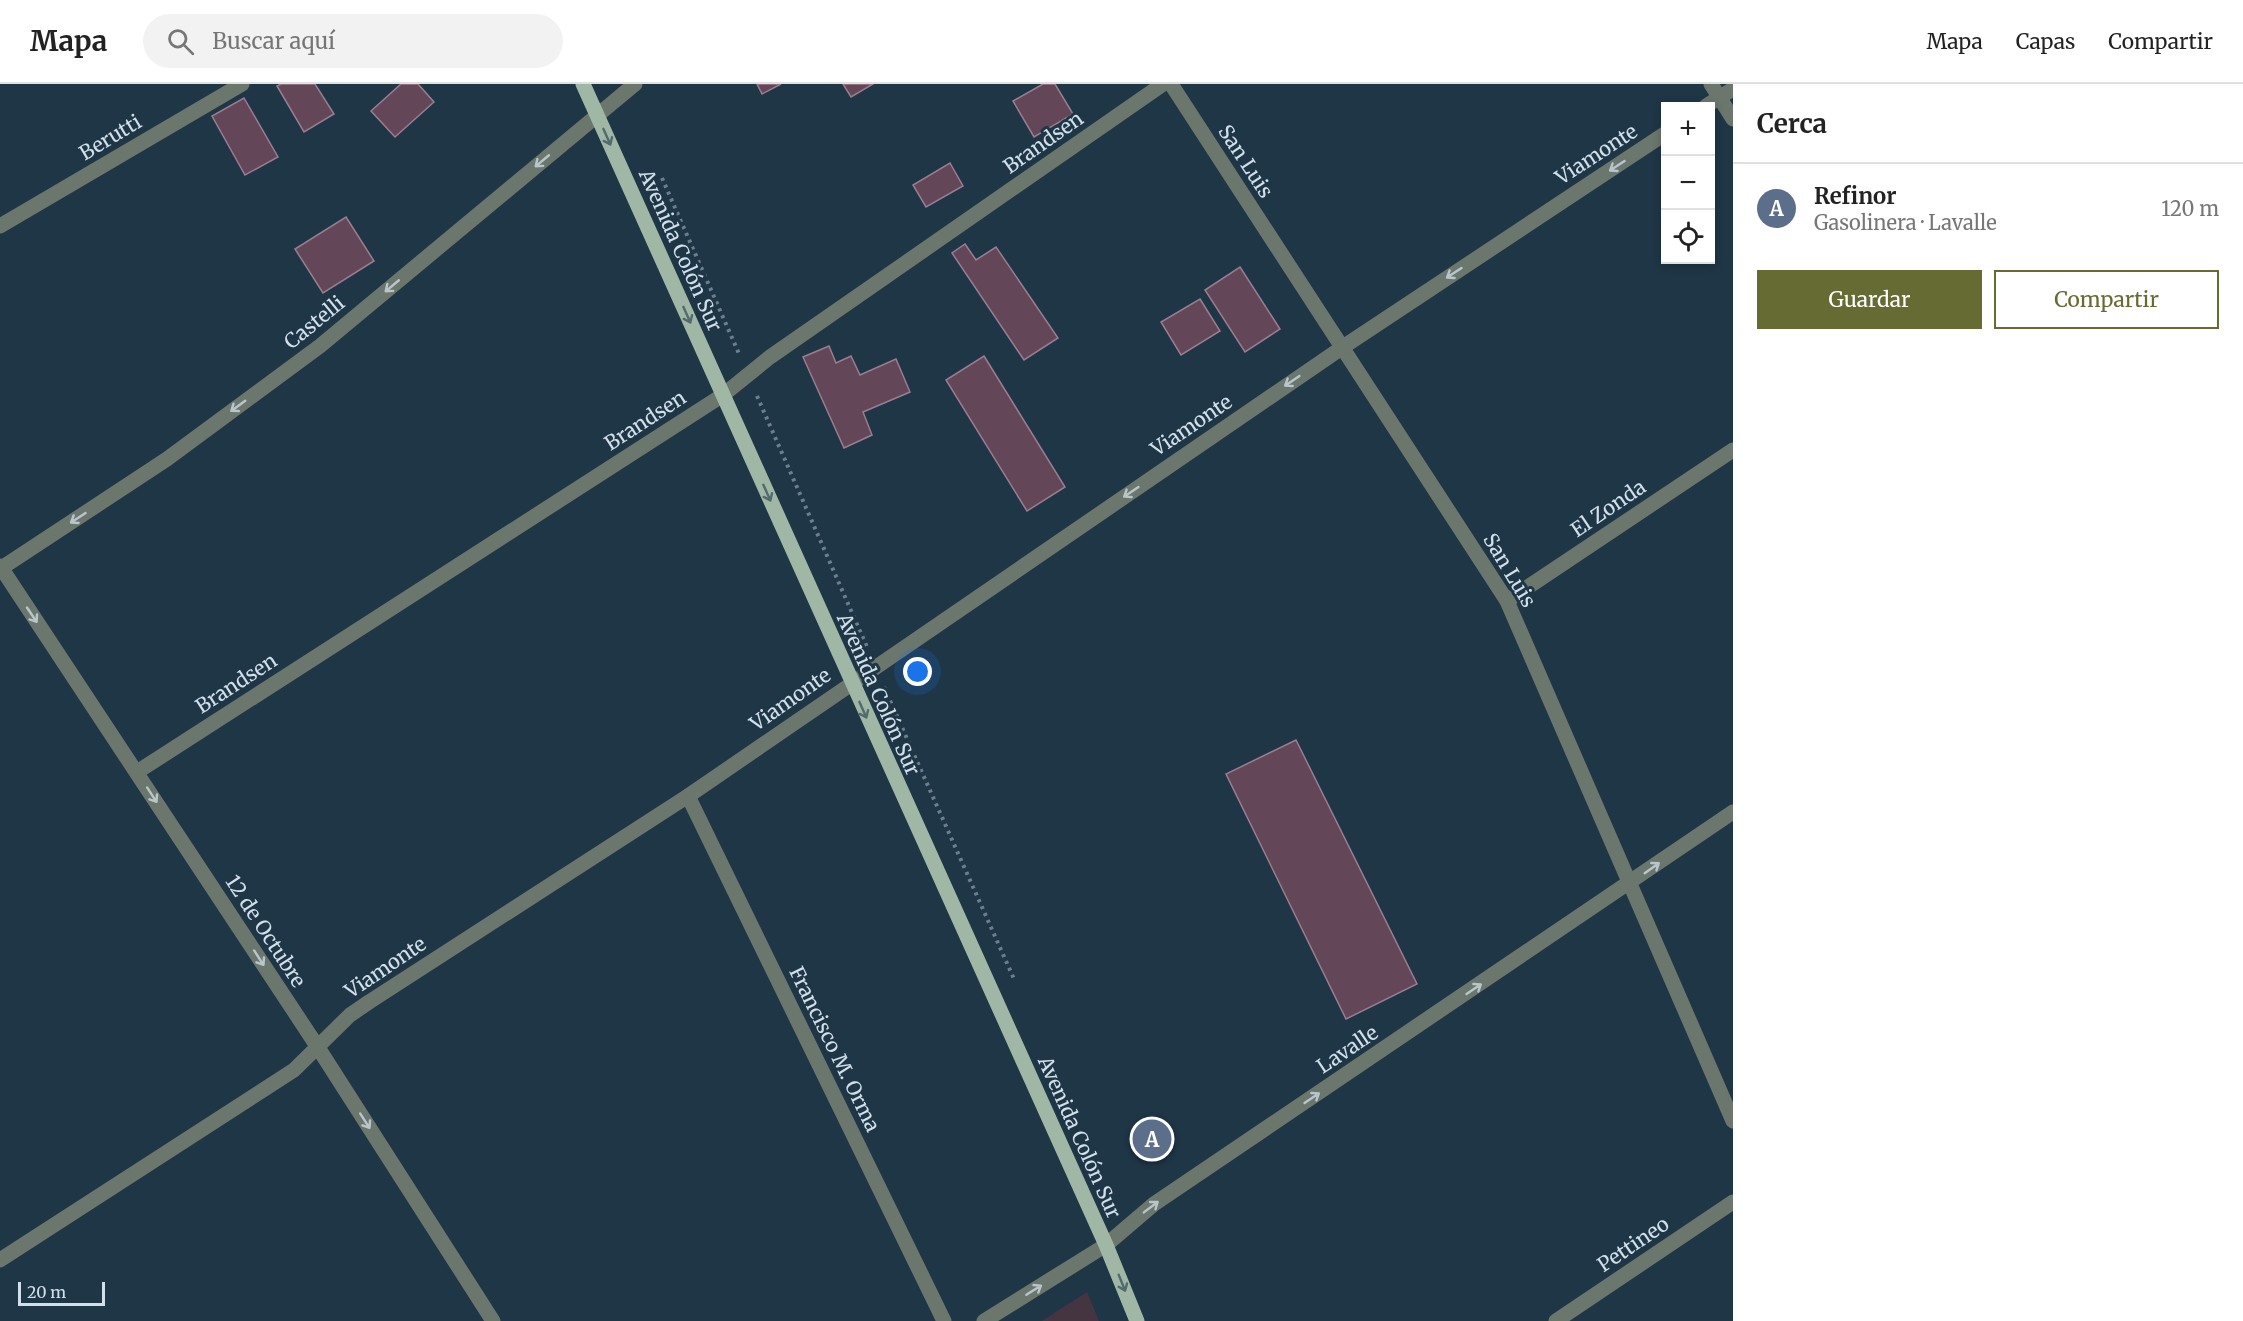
<!DOCTYPE html>
<html lang="es">
<head>
<meta charset="utf-8">
<style>
	:root { --surface:#fff; --page:#f2f2f2; --text:#222; --muted:#767676; --line:#e0e0e0; --accent:#666a33 }
	body { margin:0; font-family:Merriweather,serif; background:var(--page); color:var(--text) }
	.controls { position:absolute; right:18px; top:18px; display:grid; overflow:hidden; border-radius:0px; box-shadow:0 3px 9px #0003 }
	.controls button { width:54px; height:54px; display:grid; place-items:center; padding:0; border:0; border-bottom:2px solid var(--line); background:var(--surface); color:var(--text); font:30px sans-serif }
	.scale { position:absolute; left:18px; bottom:15px; width:87px; box-sizing:border-box; padding-left:6px; border:3px solid #d2e0eb; border-top:0; font-size:16px; line-height:21px; white-space:nowrap; color:#d2e0eb; -webkit-text-stroke:4px #1f3647; paint-order:stroke }
	.you { position:absolute; left:918px; top:588px; width:21px; height:21px; margin:-15px; border:4px solid #fff; border-radius:50%; background:#1a73e8; box-shadow:0 0 0 9px #1a73e833 }
	.badge { display:grid; place-items:center; width:39px; height:39px; border-radius:50%; background:var(--accent); color:#fff; font-size:20px; font-weight:700 }
	.pin { position:absolute; translate:-50% -50%; border:3px solid #fff; box-shadow:0 2px 6px #0006 }
	.list { margin:0; padding:0; list-style:none }
	h2 { display:flex; justify-content:space-between; align-items:center; height:78px; margin:0; padding:0 24px; font-size:26px }
	h2 small { font-size:20px; font-weight:400; color:var(--muted) }
	.list li { display:grid; grid-template-columns:39px 1fr auto; gap:18px; align-items:center; box-sizing:border-box; height:90px; padding:0 24px; border-top:2px solid var(--line) }
	.list b { display:block; font-size:22px; white-space:nowrap }
	.list p { margin:0; font-size:20px; white-space:nowrap; color:var(--muted) }
	.list em { font-size:20px; font-style:normal; color:var(--muted) }
	.actions { display:flex; gap:12px; padding:18px 24px }
	.actions a { flex:1; padding:14px 0; border:2px solid var(--accent); border-radius:0px; text-align:center; font-size:21px; color:var(--accent) }
	.actions .main { background:var(--accent); color:#fff }
	.icon { flex:none; width:33px; height:33px; fill:none; stroke:currentColor; stroke-width:2; stroke-linecap:round; stroke-linejoin:round }
	.map { position:relative; flex:none; width:1733px; height:1237px; overflow:hidden }
	header { display:flex; align-items:center; gap:36px; box-sizing:border-box; height:84px; padding:0 30px; background:var(--surface); border-bottom:2px solid var(--line) }
	header strong { font-size:28px }
	nav { display:flex; gap:33px; margin-inline-start:auto; font-size:21px }
	.search { width:420px; height:54px; background:var(--page); display:flex; align-items:center; gap:15px; box-sizing:border-box; padding:0 21px; border-radius:33px; color:var(--muted); font-size:22px }
	main { display:flex }
	aside { flex:1; background:var(--surface) }
	.map>svg:first-child { display:block }
	.education { fill:#453541 }
	.building { fill:#644659; stroke:#9a7e8f; stroke-width:1.5 }
	.lines { fill:none; stroke-linecap:round; stroke-linejoin:round }
	.path { stroke:#6c7f8e; stroke-width:4; stroke-dasharray:3 4.5; stroke-linecap:butt }
	.minor { stroke:#6b766d; stroke-width:15 }
	.major { stroke:#a1b7a5; stroke-width:15 }
	.oneway { stroke:#536a6d }
	.oneway2 { stroke:#b8c6cc }
	.labels { text-anchor:middle; dominant-baseline:central; stroke-width:6; stroke-linejoin:round; paint-order:stroke }
	.street-label { font-size:20px; fill:#d2e0eb; stroke:#1f3647 }
</style>
</head>
<body>
<header>
<strong>Mapa</strong>
<div class="search"><svg class="icon" aria-label="search" viewBox="0 0 24 24"><circle cx="10" cy="10" r="6"/><path d="M15 15l6 6"/></svg>Buscar aquí</div>
<nav><a>Mapa</a><a>Capas</a><a>Compartir</a></nav>
</header>
<main>
<div class="map">
<svg width="1733" height="1237" viewBox="0 0 1733 1237">
	<rect width="100%" height="100%" fill="#1f3647"/>
	<polygon class="education" points="1087,1208 1099,1237 1042,1237"/>
	<g class="building">
		<polygon points="281,0 315,0 334,30 304,48 277,2"/>
		<polygon points="401,0 418,0 434,18 395,53 371,27"/>
		<polygon points="757,0 781,0 762,10"/>
		<polygon points="843,0 873,0 851,13"/>
		<polygon points="1043,0 1055,0 1073,30 1034,53 1013,17"/>
		<polygon points="244,14 278,73 245,91 212,32"/>
		<polygon points="950,79 963,102 926,123 913,101"/>
		<polygon points="346,133 374,177 323,209 295,165"/>
		<polygon points="965,160 976,176 996,163 1058,254 1024,276 952,169"/>
		<polygon points="1240,183 1280,245 1245,268 1205,206"/>
		<polygon points="1200,215 1220,247 1181,271 1161,238"/>
		<polygon points="829,262 836,279 851,272 860,291 896,275 910,308 863,328 872,351 844,364 803,273"/>
		<polygon points="984,272 1065,403 1027,427 946,296"/>
		<polygon points="1296,656 1417,900 1346,935 1226,690"/>
	</g>
	<g class="lines">
		<g class="path">
			<polyline points="662,94 740,272"/>
			<polyline points="757,312 867,563"/>
			<polyline points="884,603 1014,895"/>
		</g>
		<g class="minor">
			<polyline points="1171,0 1507,517 1733,1037"/>
			<polyline points="1711,0 1733,35"/>
			<polyline points="1706,22 1733,5"/>
			<polyline points="0,142 242,0"/>
			<polyline points="0,482 317,962 493,1237"/>
			<polyline points="0,485 167,375 320,262 635,0"/>
			<polyline points="1507,517 1733,366"/>
			<polyline points="137,688 723,311 770,273 1163,0"/>
			<polyline points="688,712 944,1237"/>
			<polyline points="0,1176 294,986 350,931 369,918 688,712 1343,263 1666,49"/>
			<polyline points="984,1237 1106,1161 1154,1120 1733,728"/>
			<polyline points="1556,1237 1733,1118"/>
		</g>
		<polyline class="major" points="583,0 1106,1161 1137,1237"/>
	</g>
	<defs><path id="oneway-shaft" d="M-6 0H5M1.5-3L5.5 0L1.5 3" fill="none" stroke-width="1.6" stroke-linecap="round" stroke-linejoin="round" transform="scale(1.5)"/></defs>
	<g class="oneway">
		<use href="#oneway-shaft" transform="translate(607 53) rotate(66)"/>
		<use href="#oneway-shaft" transform="translate(687 231) rotate(66)"/>
		<use href="#oneway-shaft" transform="translate(767 409) rotate(66)"/>
		<use href="#oneway-shaft" transform="translate(863 626) rotate(66)"/>
		<use href="#oneway-shaft" transform="translate(1122 1199) rotate(68)"/>
	</g>
	<g class="oneway2">
		<use href="#oneway-shaft" transform="translate(542 77) rotate(140)"/>
		<use href="#oneway-shaft" transform="translate(1617 82) rotate(147)"/>
		<use href="#oneway-shaft" transform="translate(1454 189) rotate(147)"/>
		<use href="#oneway-shaft" transform="translate(392 202) rotate(140)"/>
		<use href="#oneway-shaft" transform="translate(1292 297) rotate(146)"/>
		<use href="#oneway-shaft" transform="translate(238 322) rotate(144)"/>
		<use href="#oneway-shaft" transform="translate(1131 408) rotate(146)"/>
		<use href="#oneway-shaft" transform="translate(78 434) rotate(147)"/>
		<use href="#oneway-shaft" transform="translate(32 531) rotate(56)"/>
		<use href="#oneway-shaft" transform="translate(152 711) rotate(57)"/>
		<use href="#oneway-shaft" transform="translate(1652 784) rotate(-35)"/>
		<use href="#oneway-shaft" transform="translate(259 874) rotate(57)"/>
		<use href="#oneway-shaft" transform="translate(1474 905) rotate(-34)"/>
		<use href="#oneway-shaft" transform="translate(1312 1014) rotate(-34)"/>
		<use href="#oneway-shaft" transform="translate(365 1037) rotate(57)"/>
		<use href="#oneway-shaft" transform="translate(1151 1123) rotate(-37)"/>
		<use href="#oneway-shaft" transform="translate(1034 1206) rotate(-32)"/>
	</g>
	<g class="labels">
		<g class="street-label">
			<text transform="translate(110 53) rotate(-31)">Berutti</text>
			<text transform="translate(1043 58) rotate(-35)">Brandsen</text>
			<text transform="translate(1596 70) rotate(-33)">Viamonte</text>
			<text transform="translate(1246 77) rotate(57)">San Luis</text>
			<text transform="translate(681 166) rotate(66)">Avenida Colón Sur</text>
			<text transform="translate(314 238) rotate(-39)">Castelli</text>
			<text transform="translate(645 336) rotate(-33)">Brandsen</text>
			<text transform="translate(1191 341) rotate(-34)">Viamonte</text>
			<text transform="translate(1608 424) rotate(-34)">El Zonda</text>
			<text transform="translate(1510 486) rotate(59)">San Luis</text>
			<text transform="translate(236 599) rotate(-33)">Brandsen</text>
			<text transform="translate(879 610) rotate(66)">Avenida Colón Sur</text>
			<text transform="translate(790 615) rotate(-35)">Viamonte</text>
			<text transform="translate(266 847) rotate(57)">12 de Octubre</text>
			<text transform="translate(385 883) rotate(-34)">Viamonte</text>
			<text transform="translate(835 965) rotate(64)">Francisco M. Orma</text>
			<text transform="translate(1347 965) rotate(-34)">Lavalle</text>
			<text transform="translate(1080 1053) rotate(66)">Avenida Colón Sur</text>
			<text transform="translate(1633 1160) rotate(-34)">Pettineo</text>
		</g>
	</g>
</svg>
<div class="controls">
<button>+</button>
<button>−</button>
<button><svg class="icon" aria-label="locate" viewBox="0 0 24 24"><circle cx="12" cy="12" r="6"/><path d="M12 2v4M12 18v4M2 12h4M18 12h4"/></svg></button>
</div>
<div class="scale">20 m</div>
<div class="you"></div>
<div class="pin badge" style="left:1152px;top:1055px;background:#5c6f8a">A</div>
</div>
<aside>
<h2>Cerca<small></small></h2>
<ul class="list">
<li><span class="badge" style="background:#5c6f8a">A</span><div><b>Refinor</b><p>Gasolinera · Lavalle</p></div><em>120 m</em></li>
</ul>
<div class="actions"><a class="main">Guardar</a><a>Compartir</a></div>
</aside>
</main>
</body>
</html>
